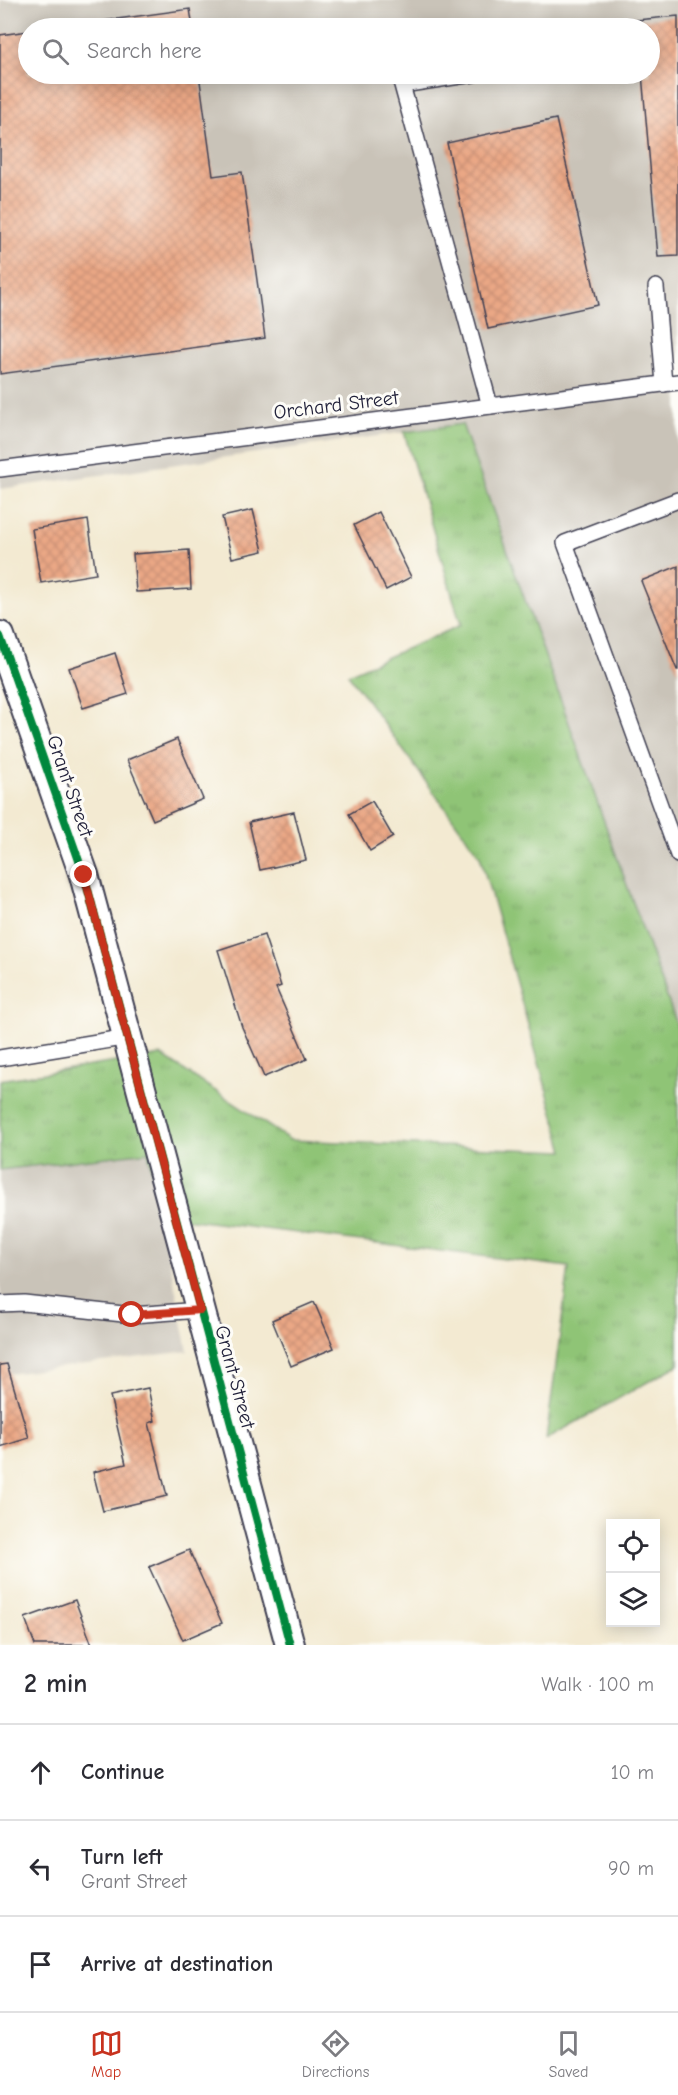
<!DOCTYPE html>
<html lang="en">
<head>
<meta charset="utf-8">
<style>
	:root { --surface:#fff; --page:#f7f7f7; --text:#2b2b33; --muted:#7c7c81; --line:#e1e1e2; --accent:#c8321e }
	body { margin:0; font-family:"Comic Neue",sans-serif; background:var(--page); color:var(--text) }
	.controls { position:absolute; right:18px; bottom:18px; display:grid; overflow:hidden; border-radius:0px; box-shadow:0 3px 15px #0003 }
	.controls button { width:54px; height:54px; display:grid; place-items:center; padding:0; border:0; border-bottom:2px solid var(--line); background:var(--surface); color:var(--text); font:30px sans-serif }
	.stop { position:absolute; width:18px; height:18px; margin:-14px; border:4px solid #c8321e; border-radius:50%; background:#fff }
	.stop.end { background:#c8321e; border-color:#fff; box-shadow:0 2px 6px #0008 }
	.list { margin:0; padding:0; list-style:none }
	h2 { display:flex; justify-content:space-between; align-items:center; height:78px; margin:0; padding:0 24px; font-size:26px }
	h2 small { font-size:20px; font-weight:400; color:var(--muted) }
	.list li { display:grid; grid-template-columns:39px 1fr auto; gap:18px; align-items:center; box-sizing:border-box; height:96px; padding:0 24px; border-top:2px solid var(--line) }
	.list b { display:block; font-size:22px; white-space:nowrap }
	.list p { margin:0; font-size:20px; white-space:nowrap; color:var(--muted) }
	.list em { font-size:20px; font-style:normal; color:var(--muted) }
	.icon { flex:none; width:33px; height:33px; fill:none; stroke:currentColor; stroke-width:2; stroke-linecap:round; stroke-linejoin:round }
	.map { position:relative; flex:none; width:678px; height:1645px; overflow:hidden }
	.search { position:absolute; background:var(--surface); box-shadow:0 3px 15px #0003; left:18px; right:18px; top:18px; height:66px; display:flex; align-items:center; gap:15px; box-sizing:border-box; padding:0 21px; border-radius:33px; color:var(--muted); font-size:22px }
	.sheet { height:366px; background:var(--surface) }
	nav { display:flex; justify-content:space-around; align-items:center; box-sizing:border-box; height:84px; border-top:2px solid var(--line); background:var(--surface); font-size:16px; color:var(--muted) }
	nav a { display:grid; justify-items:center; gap:3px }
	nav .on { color:var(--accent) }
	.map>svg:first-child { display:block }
	.industrial { fill:#c9c3b8; fill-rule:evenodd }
	.grass { fill:url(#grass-tufts); stroke:#587358; stroke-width:1.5 }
	.building { fill:url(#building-cross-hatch) }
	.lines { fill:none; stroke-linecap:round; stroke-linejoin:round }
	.service-casing { stroke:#414052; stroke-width:18 }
	.minor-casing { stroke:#414052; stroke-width:32 }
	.service { stroke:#fff; stroke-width:15 }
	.minor { stroke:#fff; stroke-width:28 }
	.cycleway-casing { stroke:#fdfcf7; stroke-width:11 }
	.cycleway { stroke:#00873e; stroke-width:8 }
	.route { stroke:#c8321e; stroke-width:8 }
	.labels { text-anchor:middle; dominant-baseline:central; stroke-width:6; stroke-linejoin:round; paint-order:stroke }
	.street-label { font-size:20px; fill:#22223b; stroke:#fdfcf7 }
</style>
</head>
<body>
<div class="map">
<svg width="678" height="1645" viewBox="0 0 678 1645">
	<defs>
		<pattern id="grass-tufts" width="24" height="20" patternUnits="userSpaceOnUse" patternTransform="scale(1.5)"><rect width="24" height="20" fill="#8fc476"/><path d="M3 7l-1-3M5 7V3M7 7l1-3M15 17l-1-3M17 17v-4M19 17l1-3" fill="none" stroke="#7ba867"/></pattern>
		<pattern id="building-cross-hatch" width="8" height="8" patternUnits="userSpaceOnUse" patternTransform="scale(1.5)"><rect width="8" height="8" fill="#eaa785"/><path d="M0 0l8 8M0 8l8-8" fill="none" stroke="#c88f74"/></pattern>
	</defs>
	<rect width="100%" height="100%" fill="#fdfcf7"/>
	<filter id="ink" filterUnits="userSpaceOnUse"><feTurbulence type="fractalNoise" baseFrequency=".0167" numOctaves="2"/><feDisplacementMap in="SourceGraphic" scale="12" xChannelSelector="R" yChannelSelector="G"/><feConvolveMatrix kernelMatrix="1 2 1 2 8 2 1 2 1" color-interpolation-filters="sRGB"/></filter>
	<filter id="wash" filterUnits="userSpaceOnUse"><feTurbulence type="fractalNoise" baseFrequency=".008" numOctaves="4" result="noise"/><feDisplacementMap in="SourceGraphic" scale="24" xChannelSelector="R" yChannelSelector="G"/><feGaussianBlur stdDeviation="1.35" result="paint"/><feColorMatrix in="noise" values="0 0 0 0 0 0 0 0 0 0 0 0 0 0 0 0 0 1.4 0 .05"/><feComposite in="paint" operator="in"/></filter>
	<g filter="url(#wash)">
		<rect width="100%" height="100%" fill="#f3ead2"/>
		<g class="industrial">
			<path d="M0 0H678V1028L462 424 0 489ZM28 28H650V74H28Z"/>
			<polygon points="148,1152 188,1351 0,1375 0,1170"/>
		</g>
		<polygon class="grass" points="462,424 678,1028 678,1365 546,1439 569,1267 161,1216 148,1152 0,1170 0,1080 161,1055 290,1140 564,1151 480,856 348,674 461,625 404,432"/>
		<g id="blocks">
			<g class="building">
				<polygon points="190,9 193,28 45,28 58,27"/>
				<polygon points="678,16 678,256 658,257 642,74 650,74 650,28 638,28 637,20"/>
				<polygon points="28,31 28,74 199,74 213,176 242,172 265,338 0,374 0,35"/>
				<polygon points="556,119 598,305 488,329 447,143"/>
				<polygon points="253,510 263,551 232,558 222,517"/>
				<polygon points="379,512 411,577 386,590 354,525"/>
				<polygon points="88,520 96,574 41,583 32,529"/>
				<polygon points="189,550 191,589 136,592 133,554"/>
				<polygon points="678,566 678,670 677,670 641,581"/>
				<polygon points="115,653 128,694 83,708 69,668"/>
				<polygon points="177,739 203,799 153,820 127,760"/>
				<polygon points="372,801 393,837 370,851 349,814"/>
				<polygon points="294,812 306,860 260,870 249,822"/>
				<polygon points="264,935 281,986 276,988 307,1059 264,1077 242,1027 218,950"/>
				<polygon points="314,1302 334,1348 291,1366 272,1320"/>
				<polygon points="7,1364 29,1438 0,1447 0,1365"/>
				<polygon points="148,1388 155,1421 149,1423 167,1496 103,1511 93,1472 126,1464 110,1396"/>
				<polygon points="189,1550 222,1623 183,1640 149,1567"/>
				<polygon points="75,1600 92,1645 35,1645 25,1618"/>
			</g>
		</g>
	</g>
	<g filter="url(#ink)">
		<use href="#blocks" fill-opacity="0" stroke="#414052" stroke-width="1.5"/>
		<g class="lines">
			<defs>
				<g id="service">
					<polyline points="473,74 402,85 490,406"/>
					<polyline points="656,287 664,384"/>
					<polyline points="0,469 678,382"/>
					<polyline points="678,500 565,543 678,855"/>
					<polyline points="0,1058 128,1037"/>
					<polyline points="0,1304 24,1303 132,1315 200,1310"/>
				</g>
				<polyline id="minor" points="0,636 84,875 290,1645"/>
			</defs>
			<use href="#service" class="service-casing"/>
			<use href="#minor" class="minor-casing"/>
			<use href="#service" class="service"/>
			<use href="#minor" class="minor"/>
			<defs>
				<polyline id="cycleway" points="0,636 84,875 290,1645"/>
			</defs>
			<use href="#cycleway" class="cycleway-casing"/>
			<use href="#cycleway" class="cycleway"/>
		</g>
	</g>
	<g class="lines" filter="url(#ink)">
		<polyline class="route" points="84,875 200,1310 132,1315"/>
	</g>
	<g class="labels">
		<g class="street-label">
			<text transform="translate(336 405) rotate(-7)">Orchard Street</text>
			<text transform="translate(70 786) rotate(71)">Grant Street</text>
			<text transform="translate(235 1377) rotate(75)">Grant Street</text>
		</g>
	</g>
</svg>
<div class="controls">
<button><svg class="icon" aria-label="locate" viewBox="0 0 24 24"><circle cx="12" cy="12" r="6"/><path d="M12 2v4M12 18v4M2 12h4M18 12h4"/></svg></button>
<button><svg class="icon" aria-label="layers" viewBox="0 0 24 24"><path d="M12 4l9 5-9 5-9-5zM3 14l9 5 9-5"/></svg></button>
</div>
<div class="stop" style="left:132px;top:1315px"></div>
<div class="stop end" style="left:84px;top:875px"></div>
<div class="search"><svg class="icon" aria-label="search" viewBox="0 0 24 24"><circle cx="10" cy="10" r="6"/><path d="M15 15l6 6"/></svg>Search here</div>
</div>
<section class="sheet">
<h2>2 min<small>Walk · 100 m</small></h2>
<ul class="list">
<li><svg class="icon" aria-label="ahead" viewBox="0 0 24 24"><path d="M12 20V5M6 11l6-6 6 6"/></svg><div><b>Continue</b></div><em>10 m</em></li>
<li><svg class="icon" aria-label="left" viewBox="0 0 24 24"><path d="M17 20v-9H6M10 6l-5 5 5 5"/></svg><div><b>Turn left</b><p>Grant Street</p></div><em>90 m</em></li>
<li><svg class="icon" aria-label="arrive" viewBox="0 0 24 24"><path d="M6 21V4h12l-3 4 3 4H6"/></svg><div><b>Arrive at destination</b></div></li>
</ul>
</section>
<nav>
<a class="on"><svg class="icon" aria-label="map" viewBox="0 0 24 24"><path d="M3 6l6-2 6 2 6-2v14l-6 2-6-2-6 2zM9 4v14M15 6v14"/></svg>Map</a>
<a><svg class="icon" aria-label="directions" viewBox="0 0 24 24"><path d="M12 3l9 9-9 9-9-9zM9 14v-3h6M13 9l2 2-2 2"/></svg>Directions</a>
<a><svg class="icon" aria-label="saved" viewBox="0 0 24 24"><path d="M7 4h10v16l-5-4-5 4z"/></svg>Saved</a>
</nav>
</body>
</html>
